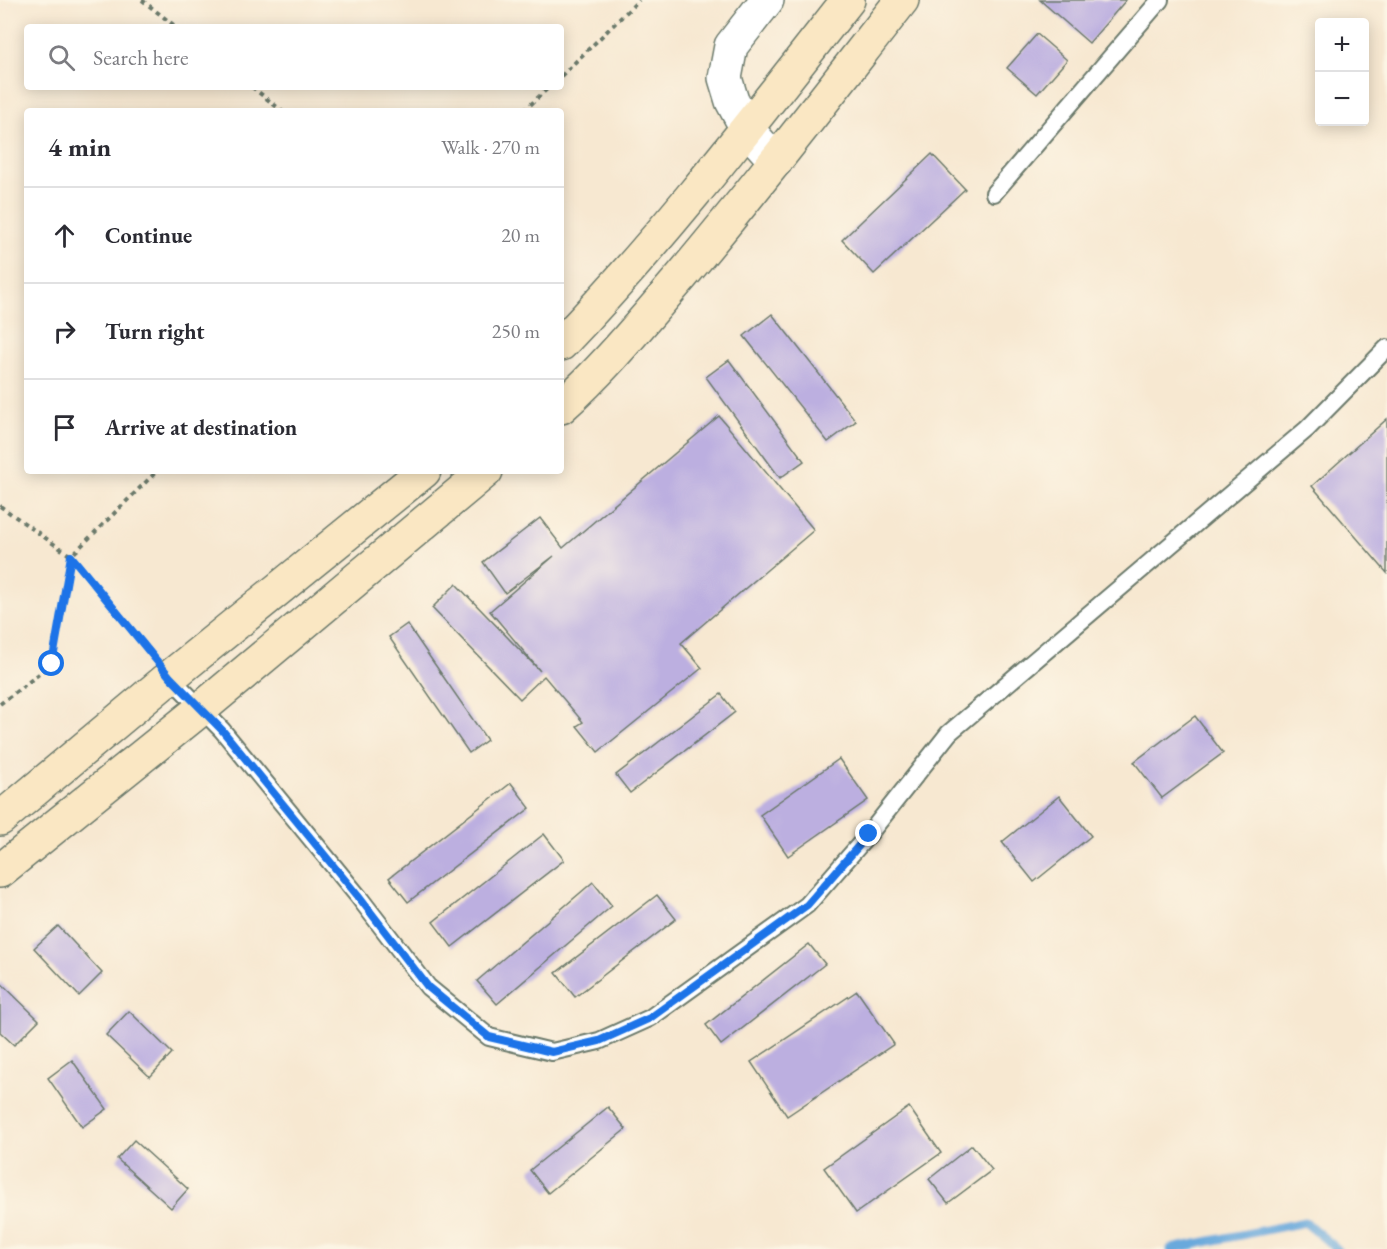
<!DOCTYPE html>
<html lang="en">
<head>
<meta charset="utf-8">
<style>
	:root { --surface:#fff; --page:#f2f2f3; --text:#2b2b33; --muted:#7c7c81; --line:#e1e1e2 }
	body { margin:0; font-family:"EB Garamond",serif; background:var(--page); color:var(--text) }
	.controls { position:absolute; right:18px; top:18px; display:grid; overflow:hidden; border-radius:6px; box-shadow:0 3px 15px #0003 }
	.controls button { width:54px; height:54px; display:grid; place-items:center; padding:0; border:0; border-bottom:2px solid var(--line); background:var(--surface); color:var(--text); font:30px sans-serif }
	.stop { position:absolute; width:18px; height:18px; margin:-14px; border:4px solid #1a73e8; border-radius:50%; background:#fff }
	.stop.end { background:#1a73e8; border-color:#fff; box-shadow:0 2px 6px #0008 }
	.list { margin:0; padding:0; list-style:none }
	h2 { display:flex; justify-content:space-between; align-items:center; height:78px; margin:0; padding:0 24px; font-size:26px }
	h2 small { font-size:20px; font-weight:400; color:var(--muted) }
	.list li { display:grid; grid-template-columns:39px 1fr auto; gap:18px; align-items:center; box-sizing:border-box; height:96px; padding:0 24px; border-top:2px solid var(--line) }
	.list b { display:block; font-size:22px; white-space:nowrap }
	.list em { font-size:20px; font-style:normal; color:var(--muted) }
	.icon { flex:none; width:33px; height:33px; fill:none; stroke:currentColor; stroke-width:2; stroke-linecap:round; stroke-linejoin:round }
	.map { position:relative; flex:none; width:1387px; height:1249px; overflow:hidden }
	.search { position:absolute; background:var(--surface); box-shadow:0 3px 15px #0003; left:24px; top:24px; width:540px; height:66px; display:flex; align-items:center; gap:15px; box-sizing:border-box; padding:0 21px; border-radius:6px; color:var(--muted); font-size:22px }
	.panel { position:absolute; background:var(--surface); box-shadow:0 3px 15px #0003; left:24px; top:108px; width:540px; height:366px; border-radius:6px }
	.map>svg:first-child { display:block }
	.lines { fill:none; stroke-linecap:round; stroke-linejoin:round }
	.stream { stroke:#69a9dc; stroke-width:9 }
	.building { fill:#bcafe0 }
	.lane-casing { stroke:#6b796b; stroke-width:20 }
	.street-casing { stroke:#6b796b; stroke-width:36 }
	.secondary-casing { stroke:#6b796b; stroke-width:36 }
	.path { stroke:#6b796b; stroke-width:4; stroke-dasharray:4.5 4.5; stroke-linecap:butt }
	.lane { stroke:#fff; stroke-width:16 }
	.street { stroke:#fff; stroke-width:33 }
	.secondary { stroke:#fae7c3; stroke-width:33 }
	.route { stroke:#1a73e8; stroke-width:8 }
</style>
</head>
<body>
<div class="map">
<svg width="1387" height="1249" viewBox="0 0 1387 1249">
	<rect width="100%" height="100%" fill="#fcf5e5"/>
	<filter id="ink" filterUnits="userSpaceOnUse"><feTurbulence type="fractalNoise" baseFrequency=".0167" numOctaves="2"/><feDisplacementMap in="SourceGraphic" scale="12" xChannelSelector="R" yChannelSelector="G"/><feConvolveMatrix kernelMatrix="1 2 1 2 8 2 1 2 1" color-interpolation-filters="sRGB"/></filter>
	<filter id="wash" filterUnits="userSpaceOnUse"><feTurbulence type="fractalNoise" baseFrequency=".008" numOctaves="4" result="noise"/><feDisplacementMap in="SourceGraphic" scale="24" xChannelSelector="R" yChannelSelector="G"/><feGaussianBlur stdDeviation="1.35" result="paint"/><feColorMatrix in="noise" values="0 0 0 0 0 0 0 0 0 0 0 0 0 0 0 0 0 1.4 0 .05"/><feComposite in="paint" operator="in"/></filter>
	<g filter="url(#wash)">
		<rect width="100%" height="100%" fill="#f7e8d1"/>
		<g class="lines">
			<polyline class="stream" points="1171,1249 1305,1222 1337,1249"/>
		</g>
		<g id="blocks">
			<g class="building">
				<polygon points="1040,0 1126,0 1089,43"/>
				<polygon points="1037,34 1067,60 1037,94 1007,68"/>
				<polygon points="932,154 965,189 874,274 842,240"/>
				<polygon points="772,314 856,421 828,442 744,336"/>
				<polygon points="729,360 804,461 780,478 706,377"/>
				<polygon points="719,416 814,530 681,643 702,668 598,752 577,726 583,722 544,676 520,699 432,608 456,584 540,671 490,611 554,556 505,593 483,562 540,518 563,548"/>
				<polygon points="1387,419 1387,573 1312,486"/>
				<polygon points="407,624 487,740 469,753 389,637"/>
				<polygon points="721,694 735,712 630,793 616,775"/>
				<polygon points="1195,716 1223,753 1162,798 1134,762"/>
				<polygon points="839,759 868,800 788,856 760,815"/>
				<polygon points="511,783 530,808 408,902 389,878"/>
				<polygon points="1059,796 1091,836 1034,882 1002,842"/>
				<polygon points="544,834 564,860 452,947 433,922"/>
				<polygon points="593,882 612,906 497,1004 477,981"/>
				<polygon points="657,895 676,919 575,997 556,973"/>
				<polygon points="58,926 102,973 79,996 34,948"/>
				<polygon points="809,944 825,964 721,1045 706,1025"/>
				<polygon points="0,982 39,1020 14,1045 0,1032"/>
				<polygon points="857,991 894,1044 787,1116 751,1062"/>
				<polygon points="129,1011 172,1053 150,1077 106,1035"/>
				<polygon points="72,1060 107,1109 82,1127 48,1078"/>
				<polygon points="608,1107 626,1129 548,1193 530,1170"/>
				<polygon points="909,1107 941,1153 856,1213 824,1168"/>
				<polygon points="134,1140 188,1189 171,1208 117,1159"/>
				<polygon points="972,1145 992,1170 948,1203 929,1179"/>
			</g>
		</g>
	</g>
	<g filter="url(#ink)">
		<use href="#blocks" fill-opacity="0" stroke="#6b796b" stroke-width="1.5"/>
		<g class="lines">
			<defs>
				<g id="lane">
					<polyline points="994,193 1160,0"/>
					<polyline points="170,677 222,730 358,896 428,987 489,1037 552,1052 599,1041 650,1018 807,905 869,834 949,733 1307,429 1387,348"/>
				</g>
				<polyline id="street" points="767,0 731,46 725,78 732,101 747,129 776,161"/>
				<g id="secondary">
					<path d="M561 344C664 237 756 117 848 0"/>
					<path d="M561 407C605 368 642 322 681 277 757 187 829 93 902 0"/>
					<polyline points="0,819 170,677 424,471"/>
					<polyline points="0,871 201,709 486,471"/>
				</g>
			</defs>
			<use href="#lane" class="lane-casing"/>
			<use href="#street" class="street-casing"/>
			<use href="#secondary" class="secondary-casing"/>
			<g class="path">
				<polyline points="142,0 176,27"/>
				<polyline points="561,76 639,0"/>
				<polyline points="252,87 282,111"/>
				<polyline points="524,111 549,87"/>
				<polyline points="0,506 71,556 151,653"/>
				<polyline points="0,704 52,664 71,556 157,471"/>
			</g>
			<use href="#lane" class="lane"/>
			<use href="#street" class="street"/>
			<use href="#secondary" class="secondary"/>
		</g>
	</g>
	<g class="lines" filter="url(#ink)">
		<polyline class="route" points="52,664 71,556 170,677 222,730 358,896 428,987 489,1037 552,1052 599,1041 650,1018 807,905 869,834"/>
	</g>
</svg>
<div class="controls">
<button>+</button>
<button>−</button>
</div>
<div class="stop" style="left:52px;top:664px"></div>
<div class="stop end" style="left:869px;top:834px"></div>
<div class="search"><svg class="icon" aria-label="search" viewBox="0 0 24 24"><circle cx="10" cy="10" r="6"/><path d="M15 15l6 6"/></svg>Search here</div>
<section class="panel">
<h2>4 min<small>Walk · 270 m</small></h2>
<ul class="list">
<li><svg class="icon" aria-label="ahead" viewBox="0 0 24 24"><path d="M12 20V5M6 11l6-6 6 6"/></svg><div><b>Continue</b></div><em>20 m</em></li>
<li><svg class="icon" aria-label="right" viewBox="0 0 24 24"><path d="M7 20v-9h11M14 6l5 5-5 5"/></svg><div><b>Turn right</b></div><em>250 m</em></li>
<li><svg class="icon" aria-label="arrive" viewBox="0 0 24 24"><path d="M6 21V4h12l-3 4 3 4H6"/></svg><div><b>Arrive at destination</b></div></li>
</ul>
</section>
</div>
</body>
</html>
